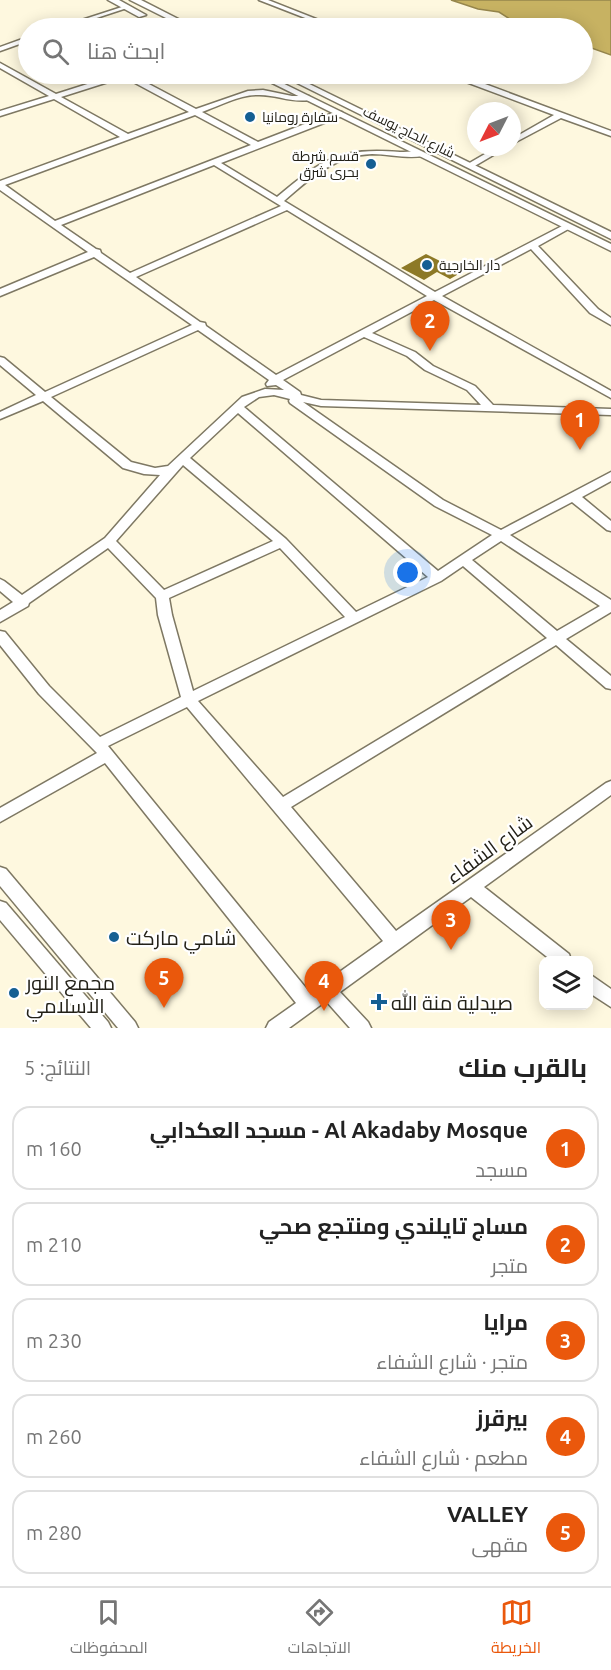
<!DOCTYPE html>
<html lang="ar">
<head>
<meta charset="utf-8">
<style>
	:root { --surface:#fff; --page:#f2f2f2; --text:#222; --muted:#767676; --line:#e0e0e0; --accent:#ea580c }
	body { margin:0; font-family:Ubuntu,Cairo,sans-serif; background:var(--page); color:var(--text); direction:rtl }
	.controls { position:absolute; right:18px; bottom:18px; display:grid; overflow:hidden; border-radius:12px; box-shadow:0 3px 15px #0003 }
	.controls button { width:54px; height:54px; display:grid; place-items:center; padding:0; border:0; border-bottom:2px solid var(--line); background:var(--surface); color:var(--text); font:30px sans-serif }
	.compass { position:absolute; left:467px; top:102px; width:54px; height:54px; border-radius:50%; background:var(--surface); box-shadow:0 3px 15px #0003; rotate:228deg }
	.you { position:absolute; left:408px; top:573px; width:21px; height:21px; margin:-15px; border:4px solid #fff; border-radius:50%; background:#1a73e8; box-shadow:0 0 0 9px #1a73e833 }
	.badge { display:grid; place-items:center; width:39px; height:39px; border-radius:50%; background:var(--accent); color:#fff; font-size:20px; font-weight:700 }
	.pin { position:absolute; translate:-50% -50px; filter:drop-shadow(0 2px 3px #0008) }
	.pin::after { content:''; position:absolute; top:32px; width:21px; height:18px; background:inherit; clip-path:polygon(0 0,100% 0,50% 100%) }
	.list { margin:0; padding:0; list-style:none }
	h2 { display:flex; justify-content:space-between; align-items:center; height:78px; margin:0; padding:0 24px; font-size:26px }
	h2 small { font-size:20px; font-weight:400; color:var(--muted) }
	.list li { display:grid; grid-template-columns:39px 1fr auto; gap:18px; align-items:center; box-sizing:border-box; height:84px; margin:0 12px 12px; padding:0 12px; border:2px solid var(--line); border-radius:18px }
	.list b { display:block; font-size:22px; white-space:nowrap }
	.list p { margin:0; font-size:20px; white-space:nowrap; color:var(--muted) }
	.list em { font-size:20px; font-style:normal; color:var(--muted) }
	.icon { flex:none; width:33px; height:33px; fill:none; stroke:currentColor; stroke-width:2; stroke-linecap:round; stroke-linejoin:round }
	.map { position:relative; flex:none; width:611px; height:1028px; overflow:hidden; direction:ltr }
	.search { position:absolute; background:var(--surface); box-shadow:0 3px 15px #0003; left:18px; right:18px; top:18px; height:66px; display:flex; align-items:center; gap:15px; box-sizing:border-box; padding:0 21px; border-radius:33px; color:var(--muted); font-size:22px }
	.sheet { height:558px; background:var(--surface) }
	nav { display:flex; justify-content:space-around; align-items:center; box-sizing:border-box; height:84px; border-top:2px solid var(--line); background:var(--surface); font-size:16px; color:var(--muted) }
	nav a { display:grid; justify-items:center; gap:3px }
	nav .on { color:var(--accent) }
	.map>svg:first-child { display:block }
	.water { fill:#c7b262; stroke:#96864c; stroke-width:1.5 }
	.building { fill:#8d7926 }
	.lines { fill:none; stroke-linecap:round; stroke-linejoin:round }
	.minor-casing { stroke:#7e7863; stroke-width:3 }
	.major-casing { stroke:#7e7863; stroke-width:3 }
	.minor { fill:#fff; fill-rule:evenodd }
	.major { fill:#fff; fill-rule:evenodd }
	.poi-dot { fill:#155f93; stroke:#fff; stroke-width:2 }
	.labels { text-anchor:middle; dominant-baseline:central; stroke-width:4.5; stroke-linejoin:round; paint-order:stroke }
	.far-poi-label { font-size:14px; fill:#232118; stroke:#fff; text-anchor:start }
	.far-street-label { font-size:14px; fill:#232118; stroke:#fff }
	.near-street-label { font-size:20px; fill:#232118; stroke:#fff }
	.near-poi-label { font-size:20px; fill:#232118; stroke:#fff; text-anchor:start }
</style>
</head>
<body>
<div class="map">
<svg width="611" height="1028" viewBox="0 0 611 1028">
	<rect width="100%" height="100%" fill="#fef8df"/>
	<polygon class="water" points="451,0 611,0 611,55 583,45 582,28 534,28 516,23 499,12 478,9"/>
	<polygon class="building" points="426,254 462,272 450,279 437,272 424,280 401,268"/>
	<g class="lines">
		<defs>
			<g id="minor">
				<polygon points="259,0 268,0 339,28 331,28"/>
				<polygon points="125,6 130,7 66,28 57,28"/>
				<polygon points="28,37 28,41 0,51 0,47"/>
				<path d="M0 63 56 94 119 74H130L196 109 248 91 263 90 292 96H309V100C291 103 275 94 257 95 239 95 219 106 202 112L258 142 336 112H342V116L221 163 277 197C322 159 340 147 400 152 407 152 415 151 423 152V156C406 159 389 154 372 154 336 155 310 178 284 201L435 292 564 225H570L572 227 538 246 598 309 611 318V325L590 313 531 249 442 296 611 391V398L434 300 372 333 415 352 433 366 475 386 493 405 611 409V415L321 406 303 402 443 500 501 530 611 472V481L582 497 611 521V531L607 530 572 502 510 535 611 600V612L566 639 611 676V689L606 688 556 645 291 807 396 931 606 783 611 781V795L484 887 569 954 571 960H551L471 897 340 992 368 1022 371 1028H350L326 1001 289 1028H266L269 1022 296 1003 105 763 0 822V808L97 753 39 694 0 645V631L5 632 49 686 100 737 181 697 158 615 156 598 108 548 29 603 28 606 0 622V610L13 602 0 591V579L4 581 22 595 105 538 160 475 144 474 123 468 43 401 0 419V412L36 395 0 365V357L4 358 45 392 192 325 94 257 0 296V289L88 252 0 190V181L120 137 54 99 0 116V111L49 96 0 68ZM124 77 189 112 128 134 61 97ZM195 115 251 145 55 221 5 185ZM214 165 281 206 130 273 101 253 100 250 96 249 61 225ZM287 210 427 296 276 375 206 326 205 323 200 322 136 277ZM198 330 269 380 266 384 267 386 276 385 284 390 265 389 242 397 168 466 155 468 131 462 51 397ZM364 337 407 356 425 370 467 390 481 405 321 400 301 395 300 392 283 380ZM274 395 290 399 289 401 290 403 435 506 492 535 438 571 244 407 259 397ZM238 413 428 577 356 612 286 539 190 458ZM183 465 273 541 164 590 116 541ZM501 541 600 606 557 631 472 560ZM280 548 345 617 193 691 172 615 169 598ZM463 566 547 638 283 797 198 701 441 581ZM187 707 383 941 310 993 108 746Z"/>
				<polygon points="450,74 458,74 611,131 611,136 561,118 512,144 512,139 554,115 450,76"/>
				<polygon points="497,147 507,147 473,167 466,165"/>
				<polygon points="0,867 6,869 135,1022 138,1028 118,1028 0,886"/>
				<polygon points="0,901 6,903 108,1022 111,1028 91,1028 0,920"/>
				<polygon points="588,973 611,989 611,1007 588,992"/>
			</g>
			<g id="major">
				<polygon points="108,0 119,0 146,15 139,17"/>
				<polygon points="130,0 141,0 196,28 186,28"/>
				<polygon points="254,74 264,74 611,244 611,251"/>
				<polygon points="279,74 289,74 611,232 611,239"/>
			</g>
		</defs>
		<use href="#minor" class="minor-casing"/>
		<use href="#major" class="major-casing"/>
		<use href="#minor" class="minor"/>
		<use href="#major" class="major"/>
	</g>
	<g class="poi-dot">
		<circle cx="250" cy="117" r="6"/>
		<circle cx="371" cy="164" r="6"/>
		<circle cx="427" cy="265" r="6"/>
		<circle cx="114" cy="937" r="6"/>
		<circle cx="14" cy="993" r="6"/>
		<path d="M376 993h6v6h6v6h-6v6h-6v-6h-6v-6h6z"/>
	</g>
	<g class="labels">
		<g class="far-poi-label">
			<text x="262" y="117">سفارة رومانيا</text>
			<text x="359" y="156" text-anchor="end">قسم شرطة<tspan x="359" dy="16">بحرى شرق</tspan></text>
			<text x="439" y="265">دار الخارجية</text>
		</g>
		<g class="far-street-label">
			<text transform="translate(409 132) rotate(26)">شارع الحاج يوسف</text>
		</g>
		<g class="near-street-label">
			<text transform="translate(489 849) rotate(-36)">شارع الشفاء</text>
		</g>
		<g class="near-poi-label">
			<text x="126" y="937">شامي ماركت</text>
			<text x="26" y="982">مجمع النور<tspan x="26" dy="23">الاسلامي</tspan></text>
			<text x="391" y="1002">صيدلية منة الله</text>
		</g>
	</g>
</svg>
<div class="controls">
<button><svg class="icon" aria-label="layers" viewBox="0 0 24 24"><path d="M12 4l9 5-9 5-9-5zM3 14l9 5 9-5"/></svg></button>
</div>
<svg class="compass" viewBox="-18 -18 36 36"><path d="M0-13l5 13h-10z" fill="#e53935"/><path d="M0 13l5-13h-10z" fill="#767676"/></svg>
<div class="you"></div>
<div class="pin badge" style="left:580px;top:450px">1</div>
<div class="pin badge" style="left:430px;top:351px">2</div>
<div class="pin badge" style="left:451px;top:950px">3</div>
<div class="pin badge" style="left:324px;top:1011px">4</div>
<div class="pin badge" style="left:164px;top:1008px">5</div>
<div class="search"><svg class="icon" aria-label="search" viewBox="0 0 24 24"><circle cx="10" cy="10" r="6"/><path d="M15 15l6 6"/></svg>ابحث هنا</div>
</div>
<section class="sheet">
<h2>بالقرب منك<small>النتائج: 5</small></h2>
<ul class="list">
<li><span class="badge">1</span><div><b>Al Akadaby Mosque - مسجد العكدابي</b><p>مسجد</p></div><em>160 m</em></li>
<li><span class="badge">2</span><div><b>مساج تايلندي ومنتجع صحي</b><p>متجر</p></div><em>210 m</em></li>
<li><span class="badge">3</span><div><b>مرايا</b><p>متجر · شارع الشفاء</p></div><em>230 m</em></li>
<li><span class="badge">4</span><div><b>بيرقرز</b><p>مطعم · شارع الشفاء</p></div><em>260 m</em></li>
<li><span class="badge">5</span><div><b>VALLEY</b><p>مقهى</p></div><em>280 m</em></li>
</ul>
</section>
<nav>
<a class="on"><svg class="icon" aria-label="map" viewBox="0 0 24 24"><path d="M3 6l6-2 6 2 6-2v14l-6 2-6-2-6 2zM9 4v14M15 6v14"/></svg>الخريطة</a>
<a><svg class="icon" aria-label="directions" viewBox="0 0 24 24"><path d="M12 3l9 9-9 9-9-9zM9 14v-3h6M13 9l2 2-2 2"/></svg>الاتجاهات</a>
<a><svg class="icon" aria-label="saved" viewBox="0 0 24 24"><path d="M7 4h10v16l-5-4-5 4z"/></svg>المحفوظات</a>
</nav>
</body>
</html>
